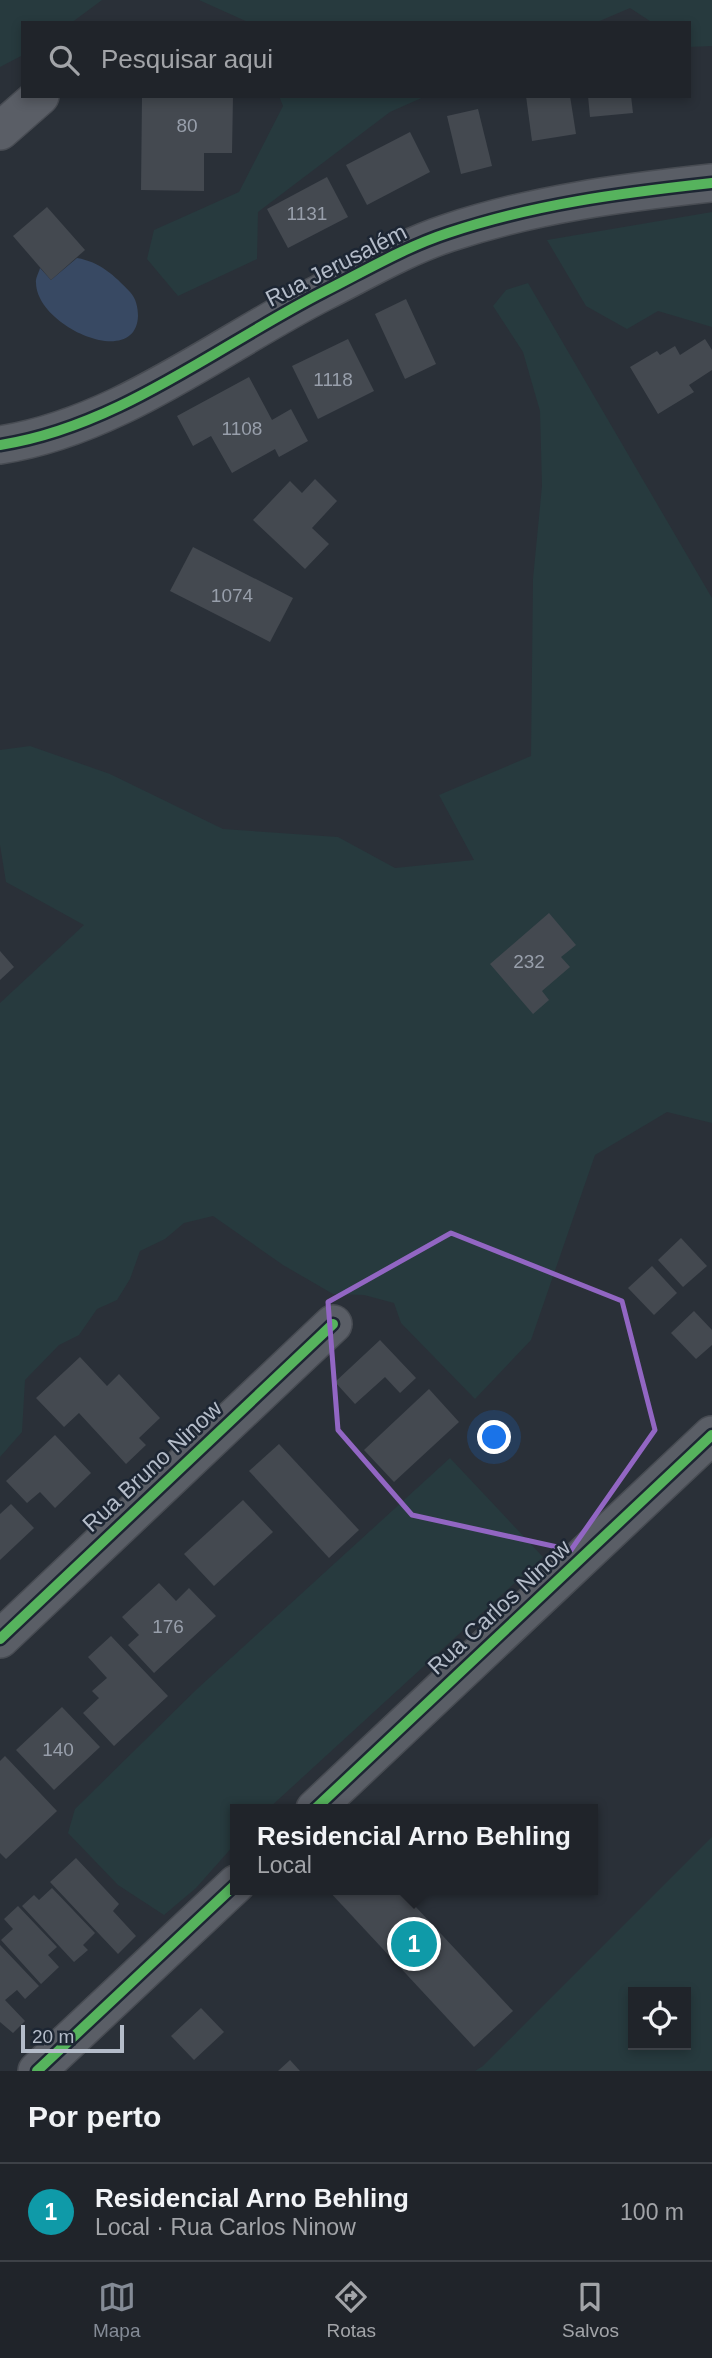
<!DOCTYPE html>
<html lang="pt">
<head>
<meta charset="utf-8">
<style>
	:root { --surface:#20242a; --page:#2d3036; --text:#f1f3f6; --muted:#a2a4a8; --line:#3d4147; --accent:#848b96 }
	body { margin:0; font-family:Arial,sans-serif; background:var(--page); color:var(--text) }
	.controls { position:absolute; right:21px; bottom:21px; display:grid; overflow:hidden; border-radius:0px; box-shadow:0 4px 10px #0003 }
	.controls button { width:63px; height:63px; display:grid; place-items:center; padding:0; border:0; border-bottom:2px solid var(--line); background:var(--surface); color:var(--text); font:35px sans-serif }
	.scale { position:absolute; left:21px; bottom:18px; width:103px; box-sizing:border-box; padding-left:7px; border:4px solid #b4bcc9; border-top:0; font-size:19px; line-height:24px; white-space:nowrap; color:#b4bcc9; -webkit-text-stroke:5px #1d2633; paint-order:stroke }
	.you { position:absolute; left:495px; top:1438px; width:24px; height:24px; margin:-18px; border:5px solid #fff; border-radius:50%; background:#1a73e8; box-shadow:0 0 0 10px #1a73e833 }
	.badge { display:grid; place-items:center; width:46px; height:46px; border-radius:50%; background:var(--accent); color:#fff; font-size:23px; font-weight:700 }
	.pin { position:absolute; translate:-50% -50%; border:4px solid #fff; box-shadow:0 2px 7px #0006 }
	.popup { position:absolute; left:230px; top:1804px; width:368px; height:91px; box-sizing:border-box; display:grid; place-content:center; border-radius:0px; background:var(--surface); filter:drop-shadow(0 2px 5px #0005); font-size:23px; white-space:nowrap; color:var(--muted) }
	.popup b { font-size:26px; color:var(--text) }
	.popup::after { content:''; position:absolute; left:50%; top:100%; margin-left:-14px; border:14px solid transparent; border-top-color:var(--surface) }
	.list { margin:0; padding:0; list-style:none }
	h2 { display:flex; justify-content:space-between; align-items:center; height:91px; margin:0; padding:0 28px; font-size:30px }
	h2 small { font-size:23px; font-weight:400; color:var(--muted) }
	.list li { display:grid; grid-template-columns:46px 1fr auto; gap:21px; align-items:center; box-sizing:border-box; height:98px; padding:0 28px; border-top:2px solid var(--line) }
	.list b { display:block; font-size:26px; white-space:nowrap }
	.list p { margin:0; font-size:23px; white-space:nowrap; color:var(--muted) }
	.list em { font-size:23px; font-style:normal; color:var(--muted) }
	.icon { flex:none; width:38px; height:38px; fill:none; stroke:currentColor; stroke-width:2; stroke-linecap:round; stroke-linejoin:round }
	.map { position:relative; flex:none; width:712px; height:2071px; overflow:hidden }
	.search { position:absolute; background:var(--surface); box-shadow:0 4px 10px #0003; left:21px; right:21px; top:21px; height:77px; display:flex; align-items:center; gap:18px; box-sizing:border-box; padding:0 24px; border-radius:0px; color:var(--muted); font-size:26px }
	.sheet { height:189px; background:var(--surface) }
	nav { display:flex; justify-content:space-around; align-items:center; box-sizing:border-box; height:98px; border-top:2px solid var(--line); background:var(--surface); font-size:19px; color:var(--muted) }
	nav a { display:grid; justify-items:center; gap:4px }
	nav .on { color:var(--accent) }
	.map>svg:first-child { display:block }
	.green { fill:#273a3e; fill-rule:evenodd }
	.water { fill:#384963 }
	.building { fill:#444950 }
	.lines { fill:none; stroke-linecap:round; stroke-linejoin:round }
	.minor-casing { stroke:#484c53; stroke-width:40 }
	.minor { stroke:#5a5e66; stroke-width:37 }
	.cycleway-casing { stroke:#1d2633; stroke-width:15 }
	.cycleway { stroke:#56b35d; stroke-width:10 }
	.marked { fill:none; stroke:#9266c3; stroke-width:5; stroke-linejoin:round }
	.labels { text-anchor:middle; dominant-baseline:central; stroke-width:5; stroke-linejoin:round; paint-order:stroke }
	.number-label { font-size:19px; fill:#989fab }
	.street-label { font-size:23px; fill:#b4bcc9; stroke:#1d2633 }
</style>
</head>
<body>
<div class="map">
<svg width="712" height="2071" viewBox="0 0 712 2071">
	<rect width="100%" height="100%" fill="#2a3038"/>
	<g class="green">
		<polygon points="0,0 102,0 71,23 23,23 23,55 0,67"/>
		<polygon points="199,0 712,0 712,46 689,47 689,23 653,23 630,8 595,23 250,23"/>
		<polygon points="279,96 426,96 390,112 258,212 257,259 178,296 147,259 154,230 239,192 283,106"/>
		<polygon points="712,212 712,327 658,311 627,329 586,306 547,240"/>
		<polygon points="528,283 712,598 712,1123 667,1112 595,1155 531,1340 475,1399 401,1323 394,1303 364,1295 333,1294 283,1265 213,1216 184,1223 165,1239 140,1251 130,1279 117,1300 97,1309 79,1335 59,1345 25,1380 22,1432 0,1457 0,1003 84,925 6,882 0,845 0,750 30,746 110,774 223,829 338,837 395,868 474,860 439,795 531,756 533,579 542,486 540,411 523,352 493,306 506,290"/>
		<polygon points="450,1458 543,1557 268,1809 236,1809 235,1844 196,1888 164,1915 118,1885 68,1833 75,1809 197,1689"/>
		<path d="M712 1837V2071H475L483 2066ZM633 1992H686V2045H633Z"/>
	</g>
	<path class="water" d="M77 258C100 262 114 275 130 292 136 298 138 308 138 316 136 370 37 327 36 283 35 279 39 272 40 268L51 280Z"/>
	<g class="building">
		<polygon points="142,96 233,96 232,153 204,153 204,191 141,190"/>
		<polygon points="526,96 570,96 576,134 532,141"/>
		<polygon points="588,96 631,96 633,113 590,117"/>
		<polygon points="478,109 492,166 461,174 447,116"/>
		<polygon points="410,132 430,172 367,205 346,165"/>
		<polygon points="327,177 348,217 288,248 267,209"/>
		<polygon points="47,207 85,250 51,280 13,236"/>
		<polygon points="406,299 436,364 405,379 375,314"/>
		<polygon points="348,339 374,391 318,419 292,366"/>
		<polygon points="705,339 712,350 712,370 689,385 694,392 658,414 630,367 657,351 660,355 675,346 680,355"/>
		<polygon points="249,377 272,420 291,409 308,441 279,457 275,449 232,473 211,436 193,446 177,416"/>
		<polygon points="315,479 337,501 312,528 329,544 305,569 253,520 290,481 302,493"/>
		<polygon points="193,547 293,598 270,642 170,591"/>
		<polygon points="549,913 576,945 561,957 570,967 542,991 549,1000 533,1014 490,964"/>
		<polygon points="0,951 14,967 0,980"/>
		<polygon points="681,1238 707,1266 683,1287 658,1260"/>
		<polygon points="652,1266 677,1293 654,1315 628,1288"/>
		<polygon points="694,1311 712,1330 712,1345 696,1359 671,1333"/>
		<polygon points="380,1340 416,1378 400,1393 385,1377 355,1404 335,1382"/>
		<polygon points="80,1357 107,1386 119,1374 160,1418 139,1438 146,1445 126,1464 79,1413 64,1427 36,1398"/>
		<polygon points="429,1389 459,1422 394,1482 364,1450"/>
		<polygon points="55,1435 91,1473 55,1508 40,1492 27,1503 6,1481"/>
		<polygon points="279,1444 359,1530 329,1558 249,1471"/>
		<polygon points="243,1500 273,1532 214,1586 184,1554"/>
		<polygon points="11,1504 34,1528 0,1560 0,1514"/>
		<polygon points="159,1583 176,1601 189,1588 216,1616 154,1673 128,1645 139,1635 122,1617"/>
		<polygon points="111,1636 168,1696 114,1746 83,1713 99,1698 92,1691 107,1678 88,1657"/>
		<polygon points="62,1707 100,1747 54,1790 16,1750"/>
		<polygon points="5,1756 57,1811 6,1859 0,1853 0,1761"/>
		<polygon points="76,1858 119,1904 113,1911 136,1936 118,1954 50,1882"/>
		<polygon points="52,1888 95,1933 83,1945 88,1950 74,1962 22,1906 34,1895 39,1900"/>
		<polygon points="328,1890 400,1890 513,2011 474,2047"/>
		<polygon points="18,1906 57,1947 48,1955 59,1967 41,1984 1,1940 13,1929 4,1919"/>
		<polygon points="0,1945 39,1986 25,1999 17,1990 5,2000 25,2021 13,2033 0,2022"/>
		<polygon points="201,2008 224,2032 194,2060 171,2036"/>
		<polygon points="290,2060 300,2071 278,2071"/>
	</g>
	<g class="lines">
		<defs>
			<g id="minor">
				<polyline points="0,131 40,96"/>
				<path d="M0 445C118 427 219 345 323 292 363 272 405 247 448 233 535 204 621 193 712 183"/>
				<polyline points="0,1639 333,1324"/>
				<polyline points="315,1809 712,1435"/>
				<polyline points="37,2071 236,1884"/>
			</g>
		</defs>
		<use href="#minor" class="minor-casing"/>
		<use href="#minor" class="minor"/>
		<defs>
			<g id="cycleway">
				<path d="M0 445C118 427 219 345 323 292 363 272 405 247 448 233 535 204 621 193 712 183"/>
				<polyline points="0,1639 333,1324"/>
				<polyline points="315,1809 712,1435"/>
				<polyline points="37,2071 236,1884"/>
			</g>
		</defs>
		<use href="#cycleway" class="cycleway-casing"/>
		<use href="#cycleway" class="cycleway"/>
	</g>
	<path class="marked" d="M451 1233 622 1301 655 1430 571 1550 412 1515 338 1430 328 1302Z"/>
	<g class="labels">
		<g class="number-label">
			<text x="187" y="125">80</text>
			<text x="307" y="213">1131</text>
			<text x="333" y="379">1118</text>
			<text x="242" y="428">1108</text>
			<text x="232" y="595">1074</text>
			<text x="529" y="961">232</text>
			<text x="168" y="1626">176</text>
			<text x="58" y="1749">140</text>
		</g>
		<g class="street-label">
			<text transform="translate(336 265) rotate(-27)">Rua Jerusalém</text>
			<text transform="translate(152 1466) rotate(-43)">Rua Bruno Ninow</text>
			<text transform="translate(499 1607) rotate(-43)">Rua Carlos Ninow</text>
		</g>
	</g>
</svg>
<div class="controls">
<button><svg class="icon" aria-label="locate" viewBox="0 0 24 24"><circle cx="12" cy="12" r="6"/><path d="M12 2v4M12 18v4M2 12h4M18 12h4"/></svg></button>
</div>
<div class="scale">20 m</div>
<div class="you"></div>
<div class="pin badge" style="left:414px;top:1944px;background:#0f9aa8">1</div>
<div class="popup"><b>Residencial Arno Behling</b>Local</div>
<div class="search"><svg class="icon" aria-label="search" viewBox="0 0 24 24"><circle cx="10" cy="10" r="6"/><path d="M15 15l6 6"/></svg>Pesquisar aqui</div>
</div>
<section class="sheet">
<h2>Por perto<small></small></h2>
<ul class="list">
<li><span class="badge" style="background:#0f9aa8">1</span><div><b>Residencial Arno Behling</b><p>Local · Rua Carlos Ninow</p></div><em>100 m</em></li>
</ul>
</section>
<nav>
<a class="on"><svg class="icon" aria-label="map" viewBox="0 0 24 24"><path d="M3 6l6-2 6 2 6-2v14l-6 2-6-2-6 2zM9 4v14M15 6v14"/></svg>Mapa</a>
<a><svg class="icon" aria-label="directions" viewBox="0 0 24 24"><path d="M12 3l9 9-9 9-9-9zM9 14v-3h6M13 9l2 2-2 2"/></svg>Rotas</a>
<a><svg class="icon" aria-label="saved" viewBox="0 0 24 24"><path d="M7 4h10v16l-5-4-5 4z"/></svg>Salvos</a>
</nav>
</body>
</html>
